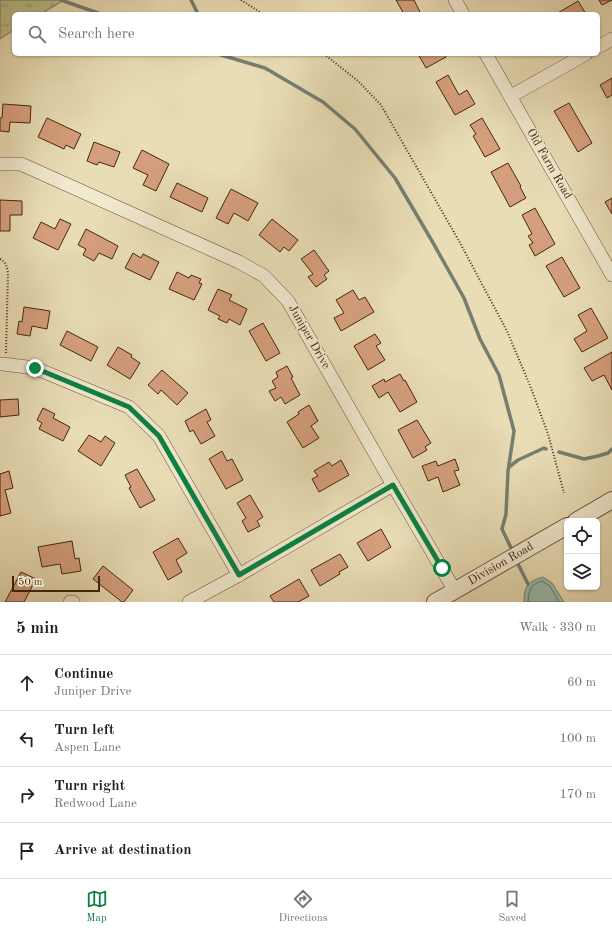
<!DOCTYPE html>
<html lang="en">
<head>
<meta charset="utf-8">
<style>
	:root { --surface:#fff; --page:#f6f6f6; --text:#222; --muted:#767676; --line:#e0e0e0; --accent:#0b8043 }
	body { margin:0; font-family:"Old Standard TT",serif; background:var(--page); color:var(--text) }
	.controls { position:absolute; right:12px; bottom:12px; display:grid; overflow:hidden; border-radius:6px; box-shadow:0 1px 3px #0004 }
	.controls button { width:36px; height:36px; display:grid; place-items:center; padding:0; border:0; border-bottom:1px solid var(--line); background:var(--surface); color:var(--text); font:20px sans-serif }
	.scale { position:absolute; left:12px; bottom:10px; width:88px; box-sizing:border-box; padding-left:4px; border:2px solid #44260d; border-top:0; font-size:11px; line-height:14px; white-space:nowrap; color:#44260d; -webkit-text-stroke:3px #f1e9d0; paint-order:stroke }
	.stop { position:absolute; width:12px; height:12px; margin:-9px; border:3px solid #0b8043; border-radius:50%; background:#fff }
	.stop.end { background:#0b8043; border-color:#fff; box-shadow:0 1px 4px #0008 }
	.list { margin:0; padding:0; list-style:none }
	h2 { display:flex; justify-content:space-between; align-items:center; height:52px; margin:0; padding:0 16px; font-size:17px }
	h2 small { font-size:13px; font-weight:400; color:var(--muted) }
	.list li { display:grid; grid-template-columns:26px 1fr auto; gap:12px; align-items:center; box-sizing:border-box; height:56px; padding:0 16px; border-top:1px solid var(--line) }
	.list b { display:block; font-size:15px; white-space:nowrap }
	.list p { margin:0; font-size:13px; white-space:nowrap; color:var(--muted) }
	.list em { font-size:13px; font-style:normal; color:var(--muted) }
	.icon { flex:none; width:22px; height:22px; fill:none; stroke:currentColor; stroke-width:2; stroke-linecap:round; stroke-linejoin:round }
	.map { position:relative; flex:none; width:612px; height:602px; overflow:hidden }
	.search { position:absolute; background:var(--surface); box-shadow:0 1px 3px #0004; left:12px; right:12px; top:12px; height:44px; display:flex; align-items:center; gap:10px; box-sizing:border-box; padding:0 14px; border-radius:6px; color:var(--muted); font-size:15px }
	.sheet { height:276px; background:var(--surface) }
	nav { display:flex; justify-content:space-around; align-items:center; box-sizing:border-box; height:56px; border-top:1px solid var(--line); background:var(--surface); font-size:11px; color:var(--muted) }
	nav a { display:grid; justify-items:center; gap:2px }
	nav .on { color:var(--accent) }
	.map>svg:first-child { display:block }
	.grass { fill:url(#grass-tufts); stroke:#7f734c }
	.water { fill:#97bbb0; stroke:#767f6f }
	.lines { fill:none; stroke-linecap:round; stroke-linejoin:round }
	.shore { stroke:#6e705e; stroke-width:1 }
	.stream { stroke:#767f6f; stroke-width:3.5 }
	.building { fill:#d59f7d; stroke:#44260d }
	.minor-casing { stroke:#6d5437; stroke-width:14 }
	.tertiary-casing { stroke:#6d5437; stroke-width:18 }
	.path { stroke:#44260d; stroke-width:2; stroke-dasharray:1 2; stroke-linecap:butt }
	.minor { stroke:#f1e9d0; stroke-width:13 }
	.tertiary { stroke:#f1e9d0; stroke-width:16 }
	.route { stroke:#0b8043; stroke-width:5 }
	.labels { text-anchor:middle; dominant-baseline:central; stroke-width:3; stroke-linejoin:round; paint-order:stroke }
	.street-label { font-size:12px; fill:#44260d; stroke:#f1e9d0 }
</style>
</head>
<body>
<div class="map">
<svg width="612" height="602" viewBox="0 0 612 602">
	<defs>
		<pattern id="grass-tufts" width="24" height="20" patternUnits="userSpaceOnUse"><rect width="24" height="20" fill="#bac08c"/><path d="M3 7l-1-3M5 7V3M7 7l1-3M15 17l-1-3M17 17v-4M19 17l1-3" fill="none" stroke="#999c71"/></pattern>
	</defs>
	<rect width="100%" height="100%" fill="#e9ddb6"/>
	<filter id="stains"><feTurbulence type="fractalNoise" baseFrequency=".005" numOctaves="4"/><feColorMatrix values="0 0 0 0 .2 0 0 0 0 .09 0 0 0 0 .02 0 0 0 .5 -.17"/></filter>
	<radialGradient id="worn" r=".72"><stop offset=".6" stop-color="#630" stop-opacity="0"/><stop offset="1" stop-color="#630" stop-opacity=".3"/></radialGradient>
	<polygon class="grass" points="0,0 64,0 41,14 14,14 14,30 0,39"/>
	<path class="water" d="M543 577 552 583 564 602H524C524 586 528 581 543 577Z"/>
	<g class="lines">
		<path class="shore" d="M528 602C529 590 530 585 542 581L550 586 559 602"/>
		<g class="stream">
			<polyline points="61,0 101,14"/>
			<polyline points="191,0 198,14"/>
			<polyline points="218,54 265,68 323,102 355,129 395,178 432,241 464,298 480,339 499,375 514,431 508,471 506,514 502,529 513,552"/>
			<polyline points="559,452 584,459 598,456 608,453 612,449"/>
			<polyline points="509,467 518,460 544,448 546,449"/>
			<polyline points="516,560 528,584"/>
		</g>
	</g>
	<g class="building">
		<polygon points="396,0 414,0 420,12 418,14 404,14"/>
		<polygon points="599,0 612,0 602,5"/>
		<polygon points="578,1 586,14 556,14"/>
		<polygon points="418,54 445,54 446,57 426,68"/>
		<polygon points="448,75 459,95 467,90 475,104 455,115 436,82"/>
		<polygon points="612,78 612,95 607,98 600,85"/>
		<polygon points="569,103 592,143 578,152 554,111"/>
		<polygon points="3,104 31,106 30,123 10,122 9,132 0,131 0,118 2,118"/>
		<polygon points="47,118 81,134 74,149 66,145 64,149 38,137"/>
		<polygon points="482,118 500,149 485,157 473,136 476,134 470,125"/>
		<polygon points="94,142 120,152 114,167 99,162 97,165 87,161"/>
		<polygon points="142,150 169,164 156,191 143,185 148,175 133,168"/>
		<polygon points="508,163 521,186 520,187 526,198 510,207 491,172"/>
		<polygon points="177,183 208,198 202,212 170,197"/>
		<polygon points="231,189 258,203 248,221 234,213 228,224 216,218"/>
		<polygon points="612,198 612,214 605,202"/>
		<polygon points="0,200 22,201 22,215 10,215 10,231 0,231"/>
		<polygon points="535,208 555,244 535,256 529,245 533,243 528,236 532,234 522,215"/>
		<polygon points="60,219 71,224 58,250 33,238 41,222 55,229"/>
		<polygon points="272,219 298,240 289,251 284,247 280,252 259,235"/>
		<polygon points="86,229 118,246 112,259 99,253 94,261 83,255 86,249 78,245"/>
		<polygon points="314,250 329,271 324,275 327,279 316,287 308,277 313,274 301,259"/>
		<polygon points="133,253 141,258 143,254 159,262 150,280 125,268"/>
		<polygon points="562,257 580,288 564,297 546,266"/>
		<polygon points="177,272 189,278 191,275 201,279 199,283 202,284 194,300 169,289"/>
		<polygon points="218,289 232,295 229,300 247,309 240,325 229,319 227,323 218,319 220,316 208,310"/>
		<polygon points="353,290 359,300 365,297 374,312 341,331 334,318 344,313 336,300"/>
		<polygon points="24,307 50,311 47,329 32,326 30,336 17,334 19,321 22,322"/>
		<polygon points="591,308 608,338 582,352 574,339 587,331 578,315"/>
		<polygon points="263,323 280,353 266,361 249,331"/>
		<polygon points="67,331 98,347 91,361 60,345"/>
		<polygon points="375,334 381,343 376,346 385,360 368,370 354,346"/>
		<polygon points="118,347 132,355 131,357 140,363 130,379 107,365"/>
		<polygon points="612,352 612,390 604,375 592,381 584,368"/>
		<polygon points="287,366 293,377 291,378 300,395 285,404 281,397 275,401 269,391 276,388 272,381 278,377 276,372"/>
		<polygon points="162,370 188,393 177,405 161,390 158,394 148,385"/>
		<polygon points="400,374 404,381 405,380 417,402 400,412 388,392 379,398 372,386 384,379 385,382"/>
		<polygon points="18,399 19,415 0,417 0,400"/>
		<polygon points="309,405 318,421 311,426 319,438 303,448 287,422 299,414 298,412"/>
		<polygon points="43,408 55,414 53,418 70,427 63,441 39,429 42,423 37,420"/>
		<polygon points="206,409 211,420 207,422 215,436 201,444 193,430 190,432 185,421"/>
		<polygon points="417,420 431,443 425,447 427,450 413,458 398,430"/>
		<polygon points="89,435 101,442 105,436 115,443 101,466 78,451"/>
		<polygon points="222,451 227,461 232,459 243,480 226,489 209,459"/>
		<polygon points="455,459 459,470 454,471 460,485 443,492 438,477 428,481 422,466 436,461 438,466"/>
		<polygon points="341,460 349,475 319,492 312,479 318,476 314,471 329,462 332,466"/>
		<polygon points="137,469 155,500 140,508 129,488 131,487 125,475"/>
		<polygon points="9,471 13,488 5,490 11,513 0,516 0,474"/>
		<polygon points="250,495 263,517 257,521 260,526 248,532 242,521 246,518 237,503"/>
		<polygon points="381,529 391,547 368,561 357,543"/>
		<polygon points="178,538 187,553 176,560 182,572 168,580 153,552"/>
		<polygon points="72,541 75,559 79,558 81,571 62,574 60,564 42,567 38,547"/>
		<polygon points="340,554 348,567 339,572 340,574 320,586 311,570"/>
		<polygon points="103,566 133,590 124,602 122,602 93,579"/>
		<polygon points="21,572 36,579 24,602 5,602"/>
		<polygon points="299,579 309,596 298,602 274,602 270,596"/>
	</g>
	<g class="lines">
		<defs>
			<g id="minor">
				<polyline points="455,0 463,14"/>
				<polyline points="598,47 612,39"/>
				<polyline points="486,54 612,275"/>
				<polyline points="511,96 586,54"/>
				<polyline points="0,164 21,164 239,262 264,276 288,301 393,485 455,591"/>
				<polyline points="0,364 3,364 35,368 129,407 159,436 239,575"/>
				<polyline points="70,602 73,602"/>
				<polyline points="189,602 239,575 393,485"/>
			</g>
			<g id="tertiary">
				<polyline points="576,521 612,500"/>
				<polyline points="435,602 567,526"/>
			</g>
		</defs>
		<use href="#minor" class="minor-casing"/>
		<use href="#tertiary" class="tertiary-casing"/>
		<g class="path">
			<polyline points="241,0 263,14"/>
			<polyline points="324,54 358,81 381,105 459,241 507,331 531,388 548,434 564,493"/>
			<path d="M0 259C6 262 7 267 8 273L6 353"/>
		</g>
		<use href="#minor" class="minor"/>
		<use href="#tertiary" class="tertiary"/>
	</g>
	<g class="lines">
		<polyline class="route" points="35,368 129,407 159,436 239,575 393,485 442,568"/>
	</g>
	<g class="labels">
		<g class="street-label">
			<text transform="translate(549 164) rotate(60)">Old Farm Road</text>
			<text transform="translate(309 337) rotate(60)">Juniper Drive</text>
			<text transform="translate(501 564) rotate(-30)">Division Road</text>
		</g>
	</g>
	<rect width="100%" height="100%" filter="url(#stains)"/>
	<rect width="100%" height="100%" fill="url(#worn)"/>
</svg>
<div class="controls">
<button><svg class="icon" aria-label="locate" viewBox="0 0 24 24"><circle cx="12" cy="12" r="6"/><path d="M12 2v4M12 18v4M2 12h4M18 12h4"/></svg></button>
<button><svg class="icon" aria-label="layers" viewBox="0 0 24 24"><path d="M12 4l9 5-9 5-9-5zM3 14l9 5 9-5"/></svg></button>
</div>
<div class="scale">50 m</div>
<div class="stop" style="left:442px;top:568px"></div>
<div class="stop end" style="left:35px;top:368px"></div>
<div class="search"><svg class="icon" aria-label="search" viewBox="0 0 24 24"><circle cx="10" cy="10" r="6"/><path d="M15 15l6 6"/></svg>Search here</div>
</div>
<section class="sheet">
<h2>5 min<small>Walk · 330 m</small></h2>
<ul class="list">
<li><svg class="icon" aria-label="ahead" viewBox="0 0 24 24"><path d="M12 20V5M6 11l6-6 6 6"/></svg><div><b>Continue</b><p>Juniper Drive</p></div><em>60 m</em></li>
<li><svg class="icon" aria-label="left" viewBox="0 0 24 24"><path d="M17 20v-9H6M10 6l-5 5 5 5"/></svg><div><b>Turn left</b><p>Aspen Lane</p></div><em>100 m</em></li>
<li><svg class="icon" aria-label="right" viewBox="0 0 24 24"><path d="M7 20v-9h11M14 6l5 5-5 5"/></svg><div><b>Turn right</b><p>Redwood Lane</p></div><em>170 m</em></li>
<li><svg class="icon" aria-label="arrive" viewBox="0 0 24 24"><path d="M6 21V4h12l-3 4 3 4H6"/></svg><div><b>Arrive at destination</b></div></li>
</ul>
</section>
<nav>
<a class="on"><svg class="icon" aria-label="map" viewBox="0 0 24 24"><path d="M3 6l6-2 6 2 6-2v14l-6 2-6-2-6 2zM9 4v14M15 6v14"/></svg>Map</a>
<a><svg class="icon" aria-label="directions" viewBox="0 0 24 24"><path d="M12 3l9 9-9 9-9-9zM9 14v-3h6M13 9l2 2-2 2"/></svg>Directions</a>
<a><svg class="icon" aria-label="saved" viewBox="0 0 24 24"><path d="M7 4h10v16l-5-4-5 4z"/></svg>Saved</a>
</nav>
</body>
</html>
